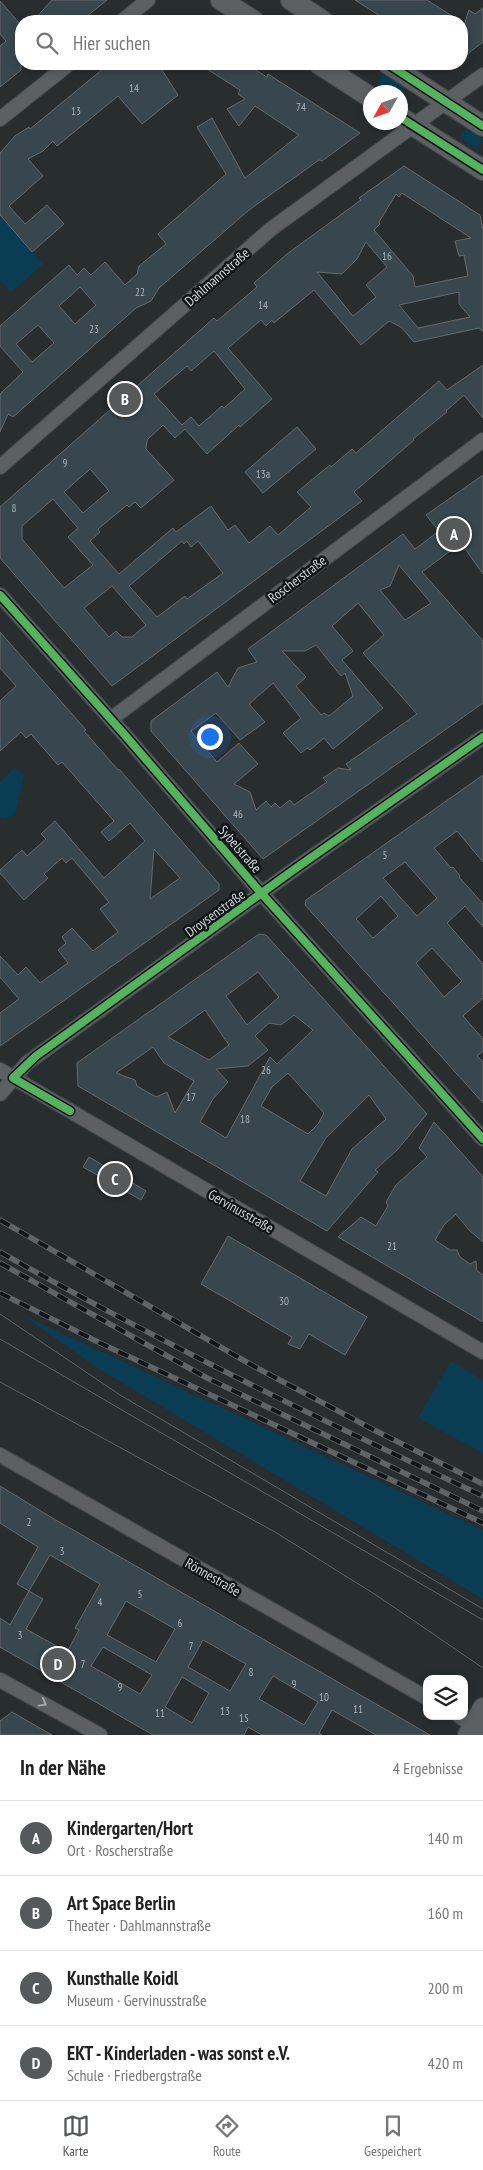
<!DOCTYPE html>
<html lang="de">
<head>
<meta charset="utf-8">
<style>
	:root { --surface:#fff; --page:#f2f2f2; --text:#222; --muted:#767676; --line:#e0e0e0; --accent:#56595a }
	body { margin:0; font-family:"PT Sans Narrow",sans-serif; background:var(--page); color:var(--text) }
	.controls { position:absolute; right:15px; bottom:15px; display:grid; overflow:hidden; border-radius:10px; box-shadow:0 2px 8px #0003 }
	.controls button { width:45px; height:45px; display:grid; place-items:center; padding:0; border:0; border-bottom:1px solid var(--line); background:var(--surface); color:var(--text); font:25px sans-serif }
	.compass { position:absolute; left:363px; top:85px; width:45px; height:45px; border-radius:50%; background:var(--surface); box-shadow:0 2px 8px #0003; rotate:230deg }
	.you { position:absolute; left:209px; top:736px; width:18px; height:18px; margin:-12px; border:4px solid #fff; border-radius:50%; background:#1a73e8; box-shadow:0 0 0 8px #1a73e833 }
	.badge { display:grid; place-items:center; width:32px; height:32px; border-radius:50%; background:var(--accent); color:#fff; font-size:16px; font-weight:700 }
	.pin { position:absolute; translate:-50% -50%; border:2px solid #fff; box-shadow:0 1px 5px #0006 }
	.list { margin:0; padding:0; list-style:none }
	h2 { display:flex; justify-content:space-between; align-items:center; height:65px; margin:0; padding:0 20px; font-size:21px }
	h2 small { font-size:16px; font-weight:400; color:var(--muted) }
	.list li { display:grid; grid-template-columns:32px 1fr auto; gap:15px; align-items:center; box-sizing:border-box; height:75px; padding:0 20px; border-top:1px solid var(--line) }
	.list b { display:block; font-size:19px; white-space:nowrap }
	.list p { margin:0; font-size:16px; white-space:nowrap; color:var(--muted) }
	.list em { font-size:16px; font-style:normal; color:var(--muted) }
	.icon { flex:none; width:28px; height:28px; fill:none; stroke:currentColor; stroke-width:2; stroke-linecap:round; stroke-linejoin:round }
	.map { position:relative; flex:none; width:483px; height:1735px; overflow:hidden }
	.search { position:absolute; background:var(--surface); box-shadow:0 2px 8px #0003; left:15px; right:15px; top:15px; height:55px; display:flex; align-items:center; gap:12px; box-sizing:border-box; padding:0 18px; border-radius:20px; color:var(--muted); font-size:19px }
	.sheet { height:365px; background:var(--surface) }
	nav { display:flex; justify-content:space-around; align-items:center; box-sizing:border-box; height:70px; border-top:1px solid var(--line); background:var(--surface); font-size:14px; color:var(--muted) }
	nav a { display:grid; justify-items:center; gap:2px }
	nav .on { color:var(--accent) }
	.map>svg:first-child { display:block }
	.green { fill:#0a3d53 }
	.building { fill:#38474e; stroke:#666a6c; fill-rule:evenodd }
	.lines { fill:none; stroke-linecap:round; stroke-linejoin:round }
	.street-casing { stroke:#43484b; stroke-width:16 }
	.secondary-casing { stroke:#43484b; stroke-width:22 }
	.street { stroke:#5c6062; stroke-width:14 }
	.secondary { stroke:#5c6062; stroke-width:20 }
	.tram { stroke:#616467; stroke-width:1 }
	.rail-casing { stroke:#616467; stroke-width:5.5 }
	.rail { stroke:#111517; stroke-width:4; stroke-dasharray:11; stroke-linecap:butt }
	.cycleway-casing { stroke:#111517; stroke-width:11 }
	.cycleway { stroke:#56b35d; stroke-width:8 }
	.oneway { stroke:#a3a8ab }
	.labels { text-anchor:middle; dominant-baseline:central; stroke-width:5; stroke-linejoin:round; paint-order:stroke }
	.number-label { font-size:11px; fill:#acb4b8 }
	.street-label { font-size:14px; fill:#d2d8db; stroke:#111517 }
</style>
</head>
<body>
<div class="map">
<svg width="483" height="1735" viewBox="0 0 483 1735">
	<rect width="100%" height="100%" fill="#282d30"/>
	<g class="green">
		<polygon points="383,74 405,87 401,94 388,92 376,84"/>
		<polygon points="466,128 483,139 477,150 460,138"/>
		<polygon points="0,216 43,264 11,292 0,280"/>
		<polygon points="14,768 24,775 15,815 3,819 0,817 0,782"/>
		<polygon points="21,1314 483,1530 483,1599 99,1369"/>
		<polygon points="451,1361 483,1380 483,1453 418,1418"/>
	</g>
	<g class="building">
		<polygon points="52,0 107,0 81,21 33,21"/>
		<polygon points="355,0 427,0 460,21 388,21"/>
		<polygon points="0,1 21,25 21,70 0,87 0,46 6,41 0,34"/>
		<polygon points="483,8 483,42 462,58 462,31 469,10 475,14"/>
		<polygon points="109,64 158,64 178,95 142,124 118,96 57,146 53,141 43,151 28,159 43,176 9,206 25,224 47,205 64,224 32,252 0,215 0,153 15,136 29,127 30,129"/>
		<path d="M199 64H246L267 77 268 74 360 133 322 161 319 160 249 210 159 288 151 301 136 308 13 417 8 414 0 432V394L23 372 0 346V326L69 265 77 275 84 268 91 275 105 262 125 285 137 274 139 266 166 244 158 234 226 174 197 127 212 118 245 178 299 135 255 106 239 126 227 109 245 99 238 94 240 90ZM80 287 96 305 75 324 59 306ZM38 325 54 343 32 362 16 344Z"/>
		<path d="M404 166 480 215 483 230V332L479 328 414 342 401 327 389 321 361 345 314 290 274 323 272 320 266 326 261 320 228 348 272 399 240 427 239 425 207 454 185 429 175 438 163 425 147 440 146 449 174 480 141 508 135 502 129 507 127 505 98 529 100 532 90 541 119 574 173 528 176 532 211 506 228 530 235 525 249 543 270 526 278 535 311 507 297 492 330 465 331 467 352 449 356 453 439 381 447 390 483 365V418L464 395 446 411 447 412 413 439 414 440 354 492 362 501 112 686 0 558V507L214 318 217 321 257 287 254 283 287 254 361 200 359 198ZM402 193 471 238 455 241 459 256 464 255 468 276 415 287 413 276 374 230 380 224 379 222 396 194 399 197ZM366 242 387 267 366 285 376 297 353 316 317 272 342 274 357 259ZM459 292V304L470 317 418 328 399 305ZM214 351 245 389 224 408 222 406 199 426 191 417 182 425 154 394 187 366 191 371ZM90 469 109 491 83 513 64 492ZM53 499 78 528 68 537 93 565 64 588 22 539V526ZM182 541 184 544 187 541 191 547 198 541 223 573 187 599 185 596 157 617 129 586ZM112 586 146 625 132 637H122L116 631 109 637 84 608Z"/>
		<polygon points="297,427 316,449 263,493 245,472"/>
		<path d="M483 475V574L461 543 422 572 483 641V703L263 859 151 731V721L217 672 228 687 238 668 257 662 248 649 403 534 415 549 439 531 426 515ZM399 565 431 603 405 620 380 590 390 586ZM358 603 384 635 363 653 417 714 346 764 351 770 338 768 323 778 327 782 294 805 290 800 280 808 275 803 271 807 266 801 256 810 250 792 234 784 258 764 239 743 217 762 191 731 216 713 240 740 265 722 249 704 273 683 301 718 283 733 301 753 307 748 310 750 324 738 333 749 383 708 342 660 353 651 332 626ZM316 645 341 676 345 673 353 696 329 716 324 713 321 715 296 686 306 677 282 651H305Z"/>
		<path d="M0 632 86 730 84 731 118 770 119 769 219 884V890L0 1046V1013L19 999 0 977V956L18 975 26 967 40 983 68 963 58 950 66 943 62 937 72 928 93 951 118 932 100 909 109 902 72 858 66 863 62 858 44 874 48 878 24 900 0 873V870L22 850 27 856 46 839 41 834 55 821 104 878 145 841 130 823 109 841 101 832 114 821 62 762 58 765 31 734 26 738 21 732 0 751V701L16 686 0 668ZM154 849 180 878 150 899Z"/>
		<path d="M483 775V862L457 831 434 848 451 868 453 867 460 876 459 877 483 904V927L465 906 447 923 483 964V998L463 1016 483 1039V1051L477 1056 483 1062V1103L305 905 306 900ZM405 862 437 898 417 916 383 878ZM381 896 398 916 373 938 356 919ZM432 948 462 981 444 997 416 963Z"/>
		<path d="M259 934 266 935 427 1114 397 1150 375 1170 378 1172 327 1231 78 1086 77 1063ZM258 972 279 997 247 1025 226 996ZM205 1010 229 1045 209 1060 168 1037ZM294 1015 313 1030 277 1064 270 1057 226 1138 200 1122 213 1099 228 1082 216 1069 248 1066 268 1050 255 1036 269 1023 281 1025ZM153 1047 164 1063 194 1081 175 1113 167 1092 156 1097 137 1086 135 1080 116 1073ZM288 1073 324 1113 318 1124 308 1134 261 1106 272 1087ZM369 1095 386 1119 352 1149 326 1196 300 1181 326 1138Z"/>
		<polygon points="434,1122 483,1177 483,1242 469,1230 456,1214 444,1225 435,1240 450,1250 457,1250 460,1257 470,1264 476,1261 477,1271 483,1275 483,1322 338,1237 361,1217 376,1226 388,1206 386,1202 396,1185 427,1157 419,1148"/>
		<polygon points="89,1157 146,1191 141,1200 83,1167"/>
		<polygon points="228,1236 367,1317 345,1355 309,1334 300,1349 288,1344 292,1337 201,1284"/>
		<path d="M0 1486 54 1519 430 1735H376L332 1710 319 1733 322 1735H262L248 1727 244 1735H153L0 1647V1618L10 1625 29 1591 17 1584 38 1547 0 1523ZM50 1555 100 1584 75 1628 79 1630 67 1652 26 1629 43 1599 29 1591ZM126 1601 175 1629 156 1662 107 1635ZM203 1640 246 1664 230 1691 188 1667ZM103 1647 152 1675 140 1694 91 1666ZM273 1676 318 1702 304 1725 259 1699ZM182 1677 209 1693 192 1723 165 1707Z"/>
		<polygon points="12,1712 52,1735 0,1735 0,1721"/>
	</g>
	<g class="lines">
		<defs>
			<g id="street">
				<polyline points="122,21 148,0"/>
				<polyline points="0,119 69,64"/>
				<polyline points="0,467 271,229 483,75"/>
				<polyline points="0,595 124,734 262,894 483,1139"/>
				<polyline points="111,719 483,440"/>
				<polyline points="0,1070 483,1352"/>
				<polyline points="0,1094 27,1063 292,871 483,737"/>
				<polyline points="0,1455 427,1698"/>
				<polyline points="0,1680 100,1735"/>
				<polyline points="459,1716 483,1732"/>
			</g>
			<g id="secondary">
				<polyline points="221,0 254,21"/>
				<polyline points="291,0 323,21"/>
				<polyline points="319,64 370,97"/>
				<polyline points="388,64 483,126"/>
				<polyline points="400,117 483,170"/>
				<polyline points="468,1735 483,1708"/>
			</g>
		</defs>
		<use href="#street" class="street-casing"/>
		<use href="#secondary" class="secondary-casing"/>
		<use href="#street" class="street"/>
		<use href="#secondary" class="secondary"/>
		<g class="tram">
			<polyline points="0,1314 120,1395 483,1609"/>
			<polyline points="0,1339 483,1620"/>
			<polyline points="0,1382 275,1532 376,1595 483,1668"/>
		</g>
		<defs>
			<g id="rail">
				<polyline points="0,1220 257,1368 374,1430 483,1484"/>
				<path d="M0 1252C157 1341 319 1419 483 1496"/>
				<polyline points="0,1263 207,1378 483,1511"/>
				<polyline points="0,1293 100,1343 483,1523"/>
			</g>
		</defs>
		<use href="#rail" class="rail-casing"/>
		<use href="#rail" class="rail"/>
		<defs>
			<g id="cycleway">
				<polyline points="388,64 483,126"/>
				<polyline points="400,117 483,170"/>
				<polyline points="0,595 124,734 262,894 483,1139"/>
				<polyline points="70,1111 13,1078 36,1056 292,871 483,737"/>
			</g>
		</defs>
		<use href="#cycleway" class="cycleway-casing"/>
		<use href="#cycleway" class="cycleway"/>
	</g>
	<defs><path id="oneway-chevron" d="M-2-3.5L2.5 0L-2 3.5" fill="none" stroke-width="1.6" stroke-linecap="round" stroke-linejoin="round" transform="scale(1.25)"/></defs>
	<use class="oneway" href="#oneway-chevron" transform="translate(43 1703) rotate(29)"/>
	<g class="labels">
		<g class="number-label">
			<text x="134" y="88">14</text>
			<text x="301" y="107">74</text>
			<text x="76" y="111">13</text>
			<text x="387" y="256">16</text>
			<text x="140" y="292">22</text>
			<text x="263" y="305">14</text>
			<text x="94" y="329">23</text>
			<text x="65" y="463">9</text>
			<text x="263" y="474">13a</text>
			<text x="14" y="508">8</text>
			<text x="238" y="814">46</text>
			<text x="385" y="855">5</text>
			<text x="266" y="1070">26</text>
			<text x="191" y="1097">17</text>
			<text x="245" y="1119">18</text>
			<text x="392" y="1246">21</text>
			<text x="284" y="1301">30</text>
			<text x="29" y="1522">2</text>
			<text x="62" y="1551">3</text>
			<text x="140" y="1594">5</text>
			<text x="100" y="1602">4</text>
			<text x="180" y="1623">6</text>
			<text x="20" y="1635">3</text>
			<text x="191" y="1646">7</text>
			<text x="83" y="1664">7</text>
			<text x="251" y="1672">8</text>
			<text x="294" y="1684">9</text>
			<text x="120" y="1687">9</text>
			<text x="324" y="1697">10</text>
			<text x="358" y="1709">11</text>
			<text x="225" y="1711">13</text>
			<text x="160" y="1713">11</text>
			<text x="244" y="1718">15</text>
		</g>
		<g class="street-label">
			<text transform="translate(217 277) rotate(-41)">Dahlmannstraße</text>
			<text transform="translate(297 579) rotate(-37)">Roscherstraße</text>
			<text transform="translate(240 849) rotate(49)">Sybelstraße</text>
			<text transform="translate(215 913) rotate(-36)">Droysenstraße</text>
			<text transform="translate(241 1211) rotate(30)">Gervinusstraße</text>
			<text transform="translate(213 1577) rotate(30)">Rönnestraße</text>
		</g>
	</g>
</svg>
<div class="controls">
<button><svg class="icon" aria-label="layers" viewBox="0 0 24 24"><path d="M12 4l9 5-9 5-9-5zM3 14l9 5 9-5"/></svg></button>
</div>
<svg class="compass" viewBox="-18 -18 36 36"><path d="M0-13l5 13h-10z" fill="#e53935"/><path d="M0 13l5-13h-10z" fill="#767676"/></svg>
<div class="you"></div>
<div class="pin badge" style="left:454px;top:534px">A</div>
<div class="pin badge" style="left:125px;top:399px">B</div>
<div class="pin badge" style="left:115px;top:1179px">C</div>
<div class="pin badge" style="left:58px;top:1664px">D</div>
<div class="search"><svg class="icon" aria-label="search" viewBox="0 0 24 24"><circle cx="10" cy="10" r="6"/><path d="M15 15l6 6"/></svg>Hier suchen</div>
</div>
<section class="sheet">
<h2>In der Nähe<small>4 Ergebnisse</small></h2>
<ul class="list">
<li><span class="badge">A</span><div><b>Kindergarten/Hort</b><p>Ort · Roscherstraße</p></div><em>140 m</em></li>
<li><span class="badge">B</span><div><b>Art Space Berlin</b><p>Theater · Dahlmannstraße</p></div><em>160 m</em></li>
<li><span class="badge">C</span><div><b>Kunsthalle Koidl</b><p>Museum · Gervinusstraße</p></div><em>200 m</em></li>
<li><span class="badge">D</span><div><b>EKT - Kinderladen - was sonst e.V.</b><p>Schule · Friedbergstraße</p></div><em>420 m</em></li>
</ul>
</section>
<nav>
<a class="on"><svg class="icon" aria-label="map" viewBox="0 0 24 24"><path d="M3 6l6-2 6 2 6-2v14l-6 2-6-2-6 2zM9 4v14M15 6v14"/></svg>Karte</a>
<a><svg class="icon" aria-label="directions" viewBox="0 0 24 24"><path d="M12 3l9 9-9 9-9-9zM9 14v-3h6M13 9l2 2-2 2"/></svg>Route</a>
<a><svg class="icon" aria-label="saved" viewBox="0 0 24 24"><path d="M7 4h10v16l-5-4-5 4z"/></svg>Gespeichert</a>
</nav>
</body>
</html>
